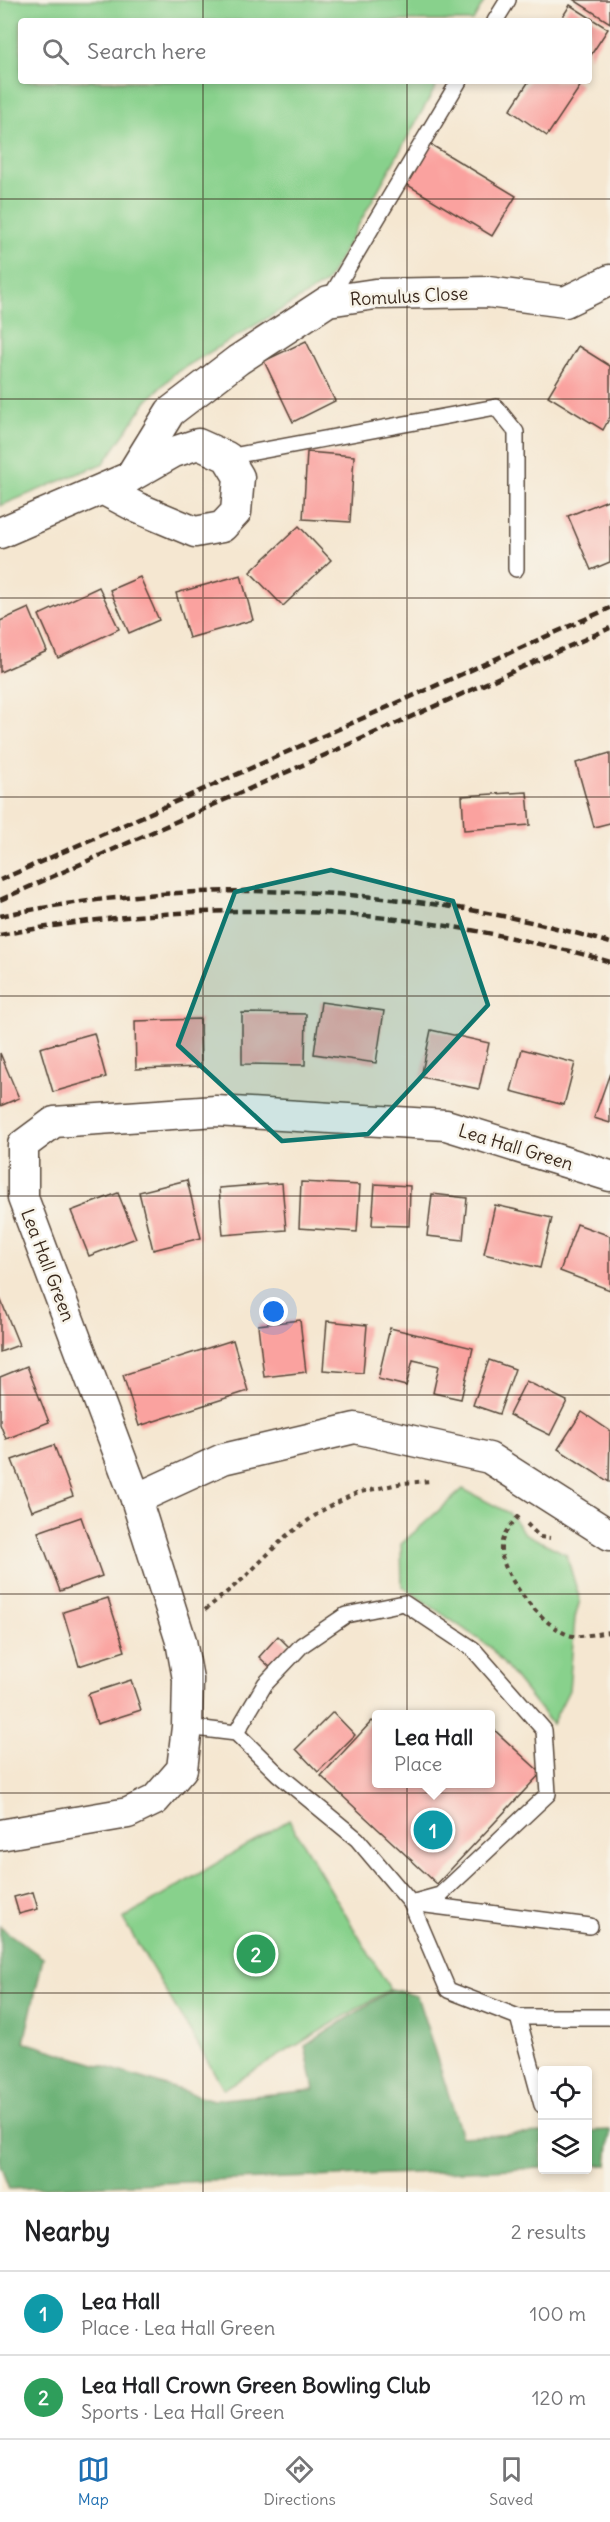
<!DOCTYPE html>
<html lang="en">
<head>
<meta charset="utf-8">
<style>
	:root { --surface:#fff; --page:#f6f6f6; --text:#202124; --muted:#757577; --line:#e0e0e0; --accent:#1f6fb2 }
	body { margin:0; font-family:Delius,sans-serif; background:var(--page); color:var(--text) }
	.controls { position:absolute; right:18px; bottom:18px; display:grid; overflow:hidden; border-radius:6px; box-shadow:0 3px 9px #0003 }
	.controls button { width:54px; height:54px; display:grid; place-items:center; padding:0; border:0; border-bottom:2px solid var(--line); background:var(--surface); color:var(--text); font:30px sans-serif }
	.you { position:absolute; left:274px; top:1312px; width:21px; height:21px; margin:-15px; border:4px solid #fff; border-radius:50%; background:#1a73e8; box-shadow:0 0 0 9px #1a73e833 }
	.badge { display:grid; place-items:center; width:39px; height:39px; border-radius:50%; background:var(--accent); color:#fff; font-size:20px; font-weight:700 }
	.pin { position:absolute; translate:-50% -50%; border:3px solid #fff; box-shadow:0 2px 6px #0006 }
	.popup { position:absolute; left:372px; top:1710px; width:123px; height:78px; box-sizing:border-box; display:grid; place-content:center; border-radius:6px; background:var(--surface); filter:drop-shadow(0 2px 4px #0005); font-size:20px; white-space:nowrap; color:var(--muted) }
	.popup b { font-size:22px; color:var(--text) }
	.popup::after { content:''; position:absolute; left:50%; top:100%; margin-left:-12px; border:12px solid transparent; border-top-color:var(--surface) }
	.list { margin:0; padding:0; list-style:none }
	h2 { display:flex; justify-content:space-between; align-items:center; height:78px; margin:0; padding:0 24px; font-size:26px }
	h2 small { font-size:20px; font-weight:400; color:var(--muted) }
	.list li { display:grid; grid-template-columns:39px 1fr auto; gap:18px; align-items:center; box-sizing:border-box; height:84px; padding:0 24px; border-top:2px solid var(--line) }
	.list b { display:block; font-size:22px; white-space:nowrap }
	.list p { margin:0; font-size:20px; white-space:nowrap; color:var(--muted) }
	.list em { font-size:20px; font-style:normal; color:var(--muted) }
	.icon { flex:none; width:33px; height:33px; fill:none; stroke:currentColor; stroke-width:2; stroke-linecap:round; stroke-linejoin:round }
	.map { position:relative; flex:none; width:610px; height:2192px; overflow:hidden }
	.search { position:absolute; background:var(--surface); box-shadow:0 3px 9px #0003; left:18px; right:18px; top:18px; height:66px; display:flex; align-items:center; gap:15px; box-sizing:border-box; padding:0 21px; border-radius:6px; color:var(--muted); font-size:22px }
	.sheet { height:246px; background:var(--surface) }
	nav { display:flex; justify-content:space-around; align-items:center; box-sizing:border-box; height:84px; border-top:2px solid var(--line); background:var(--surface); font-size:16px; color:var(--muted) }
	nav a { display:grid; justify-items:center; gap:3px }
	nav .on { color:var(--accent) }
	.map>svg:first-child { display:block }
	.green { fill:#88d18c; stroke:#627e55; stroke-width:1.5 }
	.forest { fill:#6eb378; stroke:#546e4b; stroke-width:1.5 }
	.building { fill:#faa29f }
	.lines { fill:none; stroke-linecap:round; stroke-linejoin:round }
	.service-casing { stroke:#574639; stroke-width:18 }
	.minor-casing { stroke:#574639; stroke-width:33 }
	.path { stroke:#574639; stroke-width:4; stroke-dasharray:4.5 4.5; stroke-linecap:butt }
	.service { stroke:#fff; stroke-width:15 }
	.minor { stroke:#fff; stroke-width:30 }
	.rail { stroke:#3b2a1e; stroke-width:4.5; stroke-dasharray:9 4.5; stroke-linecap:butt }
	.marked { fill:#0f766e; fill-opacity:0.2; stroke:#0f766e; stroke-width:4.5; stroke-linejoin:round }
	.grid { fill:none; stroke:#3b2a1e; stroke-width:1.5; stroke-opacity:0.55 }
	.labels { text-anchor:middle; dominant-baseline:central; stroke-width:5; stroke-linejoin:round; paint-order:stroke }
	.street-label { font-size:18px; fill:#3b2a1e; stroke:#f7f3e8 }
</style>
</head>
<body>
<div class="map">
<svg width="610" height="2192" viewBox="0 0 610 2192">
	<rect width="100%" height="100%" fill="#f7f3e8"/>
	<filter id="ink" filterUnits="userSpaceOnUse"><feTurbulence type="fractalNoise" baseFrequency=".0167" numOctaves="2"/><feDisplacementMap in="SourceGraphic" scale="12" xChannelSelector="R" yChannelSelector="G"/><feConvolveMatrix kernelMatrix="1 2 1 2 8 2 1 2 1" color-interpolation-filters="sRGB"/></filter>
	<filter id="wash" filterUnits="userSpaceOnUse"><feTurbulence type="fractalNoise" baseFrequency=".008" numOctaves="4" result="noise"/><feDisplacementMap in="SourceGraphic" scale="24" xChannelSelector="R" yChannelSelector="G"/><feGaussianBlur stdDeviation="1.35" result="paint"/><feColorMatrix in="noise" values="0 0 0 0 0 0 0 0 0 0 0 0 0 0 0 0 0 1.4 0 .05"/><feComposite in="paint" operator="in"/></filter>
	<g filter="url(#wash)">
		<rect width="100%" height="100%" fill="#f5e7d1"/>
		<g class="green">
			<polygon points="0,0 485,0 473,21 21,21 21,81 439,81 326,283 175,373 147,401 104,463 0,506"/>
			<polygon points="463,1489 509,1513 524,1533 566,1554 580,1600 575,1618 569,1690 552,1724 490,1647 402,1586 401,1544"/>
			<polygon points="289,1820 390,1989 224,2089 123,1919"/>
		</g>
		<g class="forest">
			<polygon points="0,1927 43,1958 24,2042 213,2100 314,2090 305,2046 392,1989 417,1996 460,2130 460,2137 542,2133 542,2168 9,2189 0,2165"/>
			<polygon points="610,2130 607,2165 588,2166 588,2131"/>
		</g>
		<g id="blocks">
			<g class="building">
				<polygon points="574,0 610,0 610,23"/>
				<polygon points="570,5 608,29 589,58 589,21 560,21"/>
				<polygon points="529,81 576,81 581,85 547,136 510,110"/>
				<polygon points="430,144 516,196 492,236 406,184"/>
				<polygon points="306,341 335,401 293,422 264,361"/>
				<polygon points="578,346 610,366 610,417 603,430 548,396"/>
				<polygon points="307,452 354,456 350,522 303,519"/>
				<polygon points="610,499 610,562 591,570 568,516"/>
				<polygon points="299,526 331,560 283,606 250,572"/>
				<polygon points="241,575 253,620 189,638 176,593"/>
				<polygon points="140,577 159,620 129,633 110,590"/>
				<polygon points="99,587 119,629 58,658 39,615"/>
				<polygon points="29,608 47,651 0,672 0,621"/>
				<polygon points="610,753 610,823 594,827 576,763"/>
				<polygon points="527,792 530,825 464,830 462,796"/>
				<polygon points="321,1002 384,1011 376,1063 314,1054"/>
				<polygon points="242,1013 306,1014 305,1065 242,1064"/>
				<polygon points="200,1019 201,1067 136,1069 135,1021"/>
				<polygon points="431,1030 489,1043 479,1089 421,1077"/>
				<polygon points="94,1033 106,1077 53,1092 40,1048"/>
				<polygon points="522,1049 575,1063 564,1105 511,1091"/>
				<polygon points="0,1053 19,1098 0,1106"/>
				<polygon points="610,1073 610,1123 594,1118"/>
				<polygon points="187,1180 201,1238 153,1250 139,1192"/>
				<polygon points="301,1182 360,1185 357,1232 299,1228"/>
				<polygon points="282,1183 286,1230 223,1235 219,1188"/>
				<polygon points="375,1184 410,1186 409,1226 372,1225"/>
				<polygon points="118,1193 136,1238 89,1256 71,1211"/>
				<polygon points="432,1194 467,1198 463,1240 427,1236"/>
				<polygon points="495,1205 552,1218 540,1268 484,1254"/>
				<polygon points="577,1224 610,1236 610,1290 560,1271"/>
				<polygon points="0,1298 19,1345 0,1352"/>
				<polygon points="300,1320 306,1372 264,1377 258,1325"/>
				<polygon points="327,1321 367,1325 363,1373 323,1370"/>
				<polygon points="390,1328 473,1348 461,1399 433,1393 439,1366 413,1360 406,1386 378,1379"/>
				<polygon points="233,1340 248,1391 139,1426 123,1375"/>
				<polygon points="489,1360 515,1369 499,1414 473,1405"/>
				<polygon points="27,1366 49,1422 6,1439 0,1424 0,1377"/>
				<polygon points="526,1381 567,1401 550,1435 509,1415"/>
				<polygon points="582,1412 610,1431 609,1482 558,1449"/>
				<polygon points="54,1445 73,1496 32,1511 12,1460"/>
				<polygon points="81,1517 102,1576 60,1591 38,1532"/>
				<polygon points="108,1598 125,1651 79,1666 63,1612"/>
				<polygon points="278,1636 290,1648 271,1668 259,1657"/>
				<polygon points="131,1680 141,1710 97,1724 88,1694"/>
				<polygon points="333,1712 355,1735 318,1772 296,1749"/>
				<polygon points="372,1721 376,1724 376,1784 490,1784 490,1726 541,1773 437,1884 321,1776"/>
				<polygon points="33,1892 38,1909 19,1914 14,1897"/>
			</g>
		</g>
	</g>
	<g filter="url(#ink)">
		<use href="#blocks" fill-opacity="0" stroke="#574639" stroke-width="1.5"/>
		<g class="lines">
			<defs>
				<g id="service">
					<polyline points="495,21 508,0"/>
					<polyline points="328,301 459,81"/>
					<polyline points="227,457 496,407 516,432 516,569"/>
					<polyline points="187,1727 236,1733 278,1774 357,1839 411,1903 448,1990 518,2017 610,2017"/>
					<polyline points="236,1733 265,1684 302,1645 346,1615 404,1603 473,1649 544,1730 548,1794 440,1895 411,1903"/>
					<polyline points="419,1904 590,1926"/>
					<polyline points="518,2017 542,2105"/>
				</g>
				<g id="minor">
					<polyline points="130,477 170,412 238,360 328,301 375,294 488,292 565,302 610,280"/>
					<polyline points="0,533 130,477 174,452 198,444 227,457 239,477 236,512 222,527 195,532 138,508 102,489"/>
					<polyline points="136,1499 223,1459 355,1428 489,1458 610,1535"/>
					<polyline points="0,1835 128,1813 155,1800 182,1769 187,1727 188,1679 181,1641 136,1499 23,1198 23,1145 54,1122 216,1111 446,1125 610,1176"/>
				</g>
			</defs>
			<use href="#service" class="service-casing"/>
			<use href="#minor" class="minor-casing"/>
			<g class="path">
				<path d="M519 1516C510 1526 502 1534 501 1547 499 1574 547 1632 573 1636 584 1637 599 1633 610 1632"/>
				<polyline points="527,1524 540,1537 550,1538"/>
				<polyline points="205,1610 244,1578 286,1536 323,1510 356,1493 403,1483 431,1481"/>
			</g>
			<use href="#service" class="service"/>
			<use href="#minor" class="minor"/>
			<g class="rail">
				<polyline points="0,880 610,608"/>
				<polyline points="0,900 610,628"/>
				<path d="M0 916C193 875 421 885 610 943"/>
				<path d="M0 935C174 902 353 902 526 941 554 948 583 953 610 962"/>
			</g>
		</g>
	</g>
	<path class="marked" d="M331 870 453 901 488 1005 368 1134 282 1141 178 1045 235 892Z"/>
	<path class="grid" d="M203 0V21M407 0V21M203 81V2192M407 81V2192M0 199H610M0 399H610M0 598H610M0 797H610M0 996H610M0 1196H610M0 1395H610M0 1594H610M0 1793H610M0 1993H610"/>
	<g class="labels">
		<g class="street-label">
			<text transform="translate(409 296) rotate(-3)">Romulus Close</text>
			<text transform="translate(516 1147) rotate(17)">Lea Hall Green</text>
			<text transform="translate(48 1265) rotate(69)">Lea Hall Green</text>
		</g>
	</g>
</svg>
<div class="controls">
<button><svg class="icon" aria-label="locate" viewBox="0 0 24 24"><circle cx="12" cy="12" r="6"/><path d="M12 2v4M12 18v4M2 12h4M18 12h4"/></svg></button>
<button><svg class="icon" aria-label="layers" viewBox="0 0 24 24"><path d="M12 4l9 5-9 5-9-5zM3 14l9 5 9-5"/></svg></button>
</div>
<div class="you"></div>
<div class="pin badge" style="left:433px;top:1830px;background:#0f9aa8">1</div>
<div class="popup"><b>Lea Hall</b>Place</div>
<div class="pin badge" style="left:256px;top:1954px;background:#2e9e5b">2</div>
<div class="search"><svg class="icon" aria-label="search" viewBox="0 0 24 24"><circle cx="10" cy="10" r="6"/><path d="M15 15l6 6"/></svg>Search here</div>
</div>
<section class="sheet">
<h2>Nearby<small>2 results</small></h2>
<ul class="list">
<li><span class="badge" style="background:#0f9aa8">1</span><div><b>Lea Hall</b><p>Place · Lea Hall Green</p></div><em>100 m</em></li>
<li><span class="badge" style="background:#2e9e5b">2</span><div><b>Lea Hall Crown Green Bowling Club</b><p>Sports · Lea Hall Green</p></div><em>120 m</em></li>
</ul>
</section>
<nav>
<a class="on"><svg class="icon" aria-label="map" viewBox="0 0 24 24"><path d="M3 6l6-2 6 2 6-2v14l-6 2-6-2-6 2zM9 4v14M15 6v14"/></svg>Map</a>
<a><svg class="icon" aria-label="directions" viewBox="0 0 24 24"><path d="M12 3l9 9-9 9-9-9zM9 14v-3h6M13 9l2 2-2 2"/></svg>Directions</a>
<a><svg class="icon" aria-label="saved" viewBox="0 0 24 24"><path d="M7 4h10v16l-5-4-5 4z"/></svg>Saved</a>
</nav>
</body>
</html>
